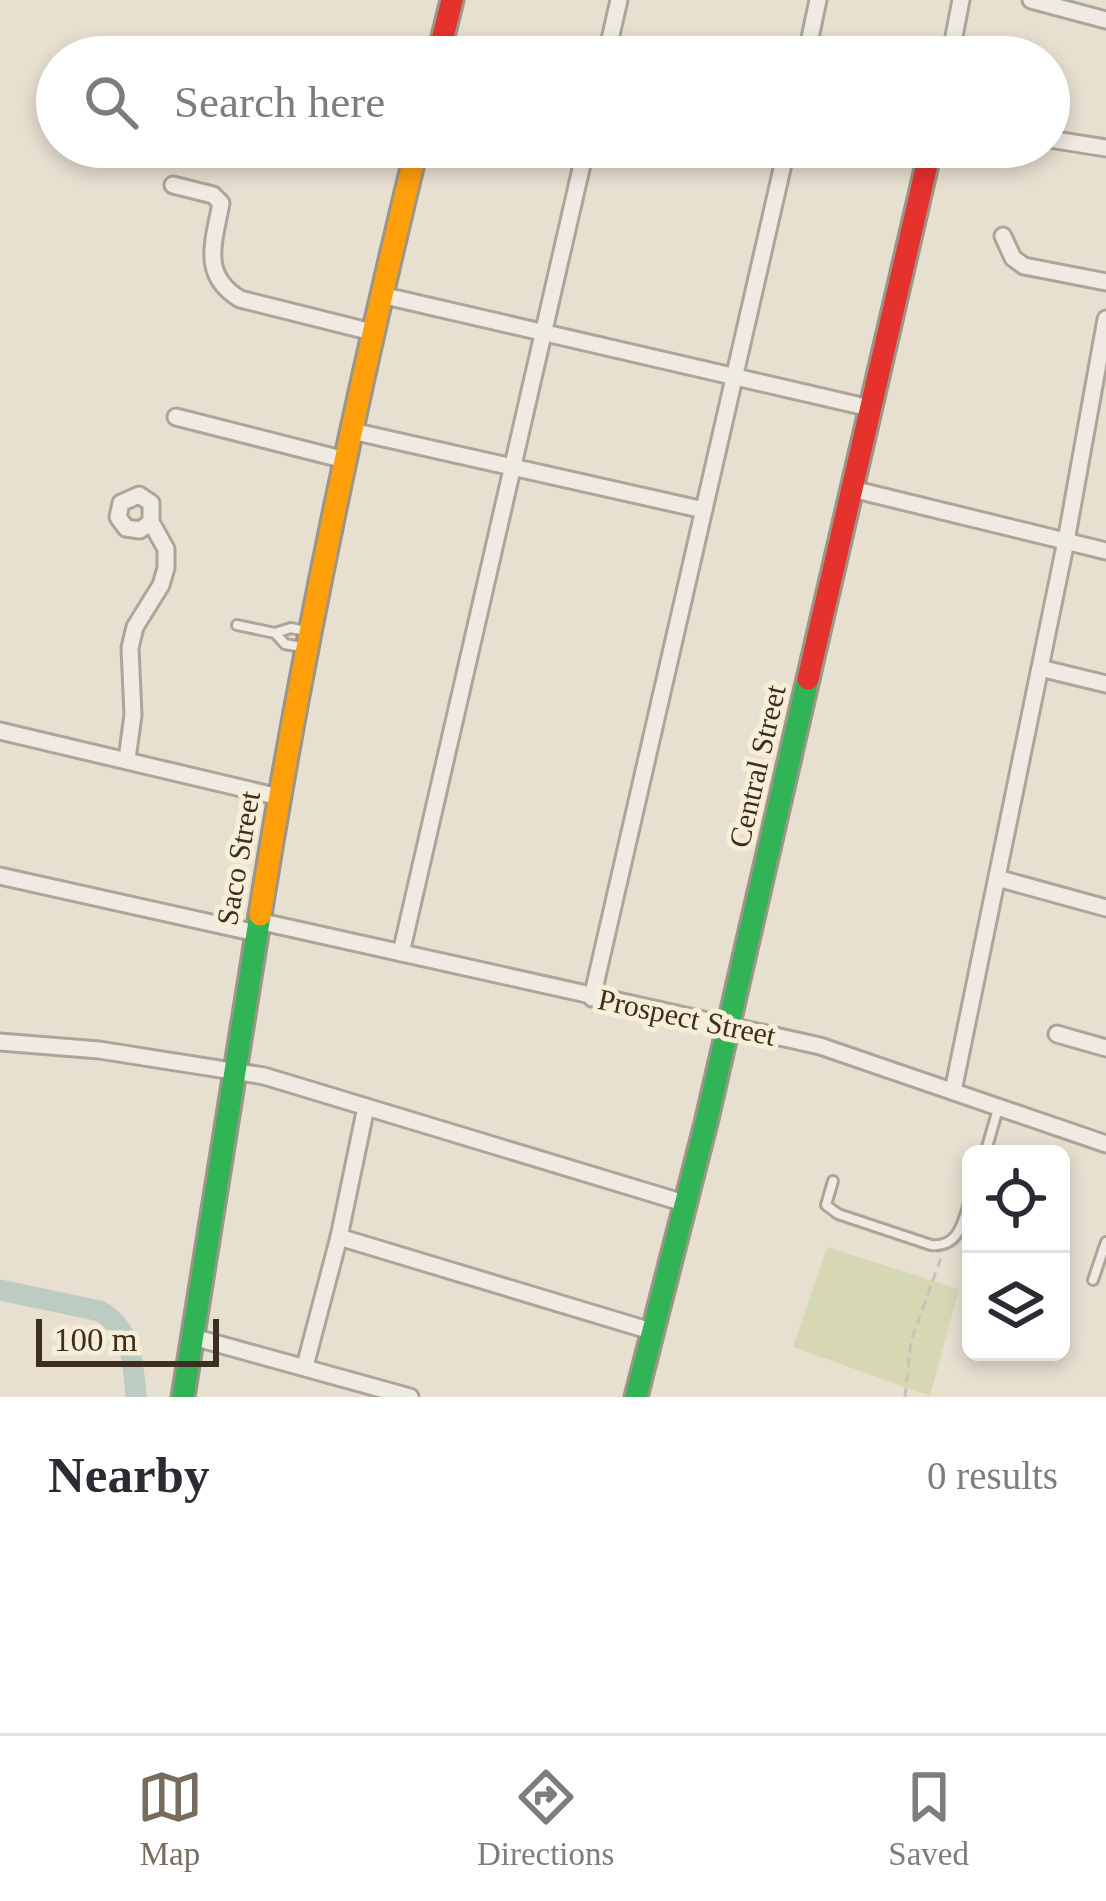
<!DOCTYPE html>
<html lang="en">
<head>
<meta charset="utf-8">
<style>
	:root { --surface:#fff; --page:#f2f2f3; --text:#2b2b33; --muted:#7c7c81; --line:#e1e1e2; --accent:#786c5e }
	body { margin:0; font-family:"Times New Roman",serif; background:var(--page); color:var(--text) }
	.controls { position:absolute; right:36px; bottom:36px; display:grid; overflow:hidden; border-radius:18px; box-shadow:0 6px 18px #0003 }
	.controls button { width:108px; height:108px; display:grid; place-items:center; padding:0; border:0; border-bottom:3px solid var(--line); background:var(--surface); color:var(--text); font:60px sans-serif }
	.scale { position:absolute; left:36px; bottom:30px; width:183px; box-sizing:border-box; padding-left:12px; border:6px solid #3d2e20; border-top:0; font-size:33px; line-height:42px; white-space:nowrap; color:#3d2e20; -webkit-text-stroke:9px #f7eed8; paint-order:stroke }
	.list { margin:0; padding:0; list-style:none }
	h2 { display:flex; justify-content:space-between; align-items:center; height:156px; margin:0; padding:0 48px; font-size:51px }
	h2 small { font-size:39px; font-weight:400; color:var(--muted) }
	.icon { flex:none; width:66px; height:66px; fill:none; stroke:currentColor; stroke-width:2; stroke-linecap:round; stroke-linejoin:round }
	.map { position:relative; flex:none; width:1106px; height:1397px; overflow:hidden }
	.search { position:absolute; background:var(--surface); box-shadow:0 6px 18px #0003; left:36px; right:36px; top:36px; height:132px; display:flex; align-items:center; gap:30px; box-sizing:border-box; padding:0 42px; border-radius:66px; color:var(--muted); font-size:45px }
	.sheet { height:336px; background:var(--surface) }
	nav { display:flex; justify-content:space-around; align-items:center; box-sizing:border-box; height:168px; border-top:3px solid var(--line); background:var(--surface); font-size:33px; color:var(--muted) }
	nav a { display:grid; justify-items:center; gap:6px }
	nav .on { color:var(--accent) }
	.map>svg:first-child { display:block }
	.green { fill:#d6d7b3 }
	.lines { fill:none; stroke-linecap:round; stroke-linejoin:round }
	.river { stroke:#bcccc2; stroke-width:21 }
	.lane-casing { stroke:#ada599; stroke-width:14 }
	.street-casing { stroke:#ada599; stroke-width:21 }
	.fast-casing { stroke:#9c958a; stroke-width:27 }
	.slow-casing { stroke:#9c958a; stroke-width:27 }
	.jam-casing { stroke:#9c958a; stroke-width:27 }
	.path { stroke:#c8c2b9; stroke-width:3; stroke-dasharray:9 6; stroke-linecap:butt }
	.lane { stroke:#efebe3; stroke-width:8 }
	.street { stroke:#efebe3; stroke-width:15 }
	.fast { stroke:#30b455; stroke-width:21 }
	.slow { stroke:#ff9f0a; stroke-width:21 }
	.jam { stroke:#e5322d; stroke-width:21 }
	.labels { text-anchor:middle; dominant-baseline:central; stroke-width:10; stroke-linejoin:round; paint-order:stroke }
	.street-label { font-size:30px; fill:#3d2e20; stroke:#f7eed8 }
</style>
</head>
<body>
<div class="map">
<svg width="1106" height="1397" viewBox="0 0 1106 1397">
	<rect width="100%" height="100%" fill="#e7e0d1"/>
	<polygon class="green" points="827,1247 959,1289 930,1396 793,1347"/>
	<g class="lines">
		<path class="river" d="M0 1290 100 1311C133 1330 133 1363 136 1397"/>
		<defs>
			<g id="lane">
				<polyline points="237,625 275,633"/>
				<polyline points="307,648 285,644 275,633 291,628 310,632"/>
				<polyline points="985,1154 998,1109"/>
				<path d="M833 1181 826 1205 838 1214 931 1245C960 1248 963 1220 971 1197"/>
				<polyline points="1093,1280 1106,1242"/>
			</g>
			<g id="street">
				<polyline points="1031,0 1106,20"/>
				<polyline points="606,57 619,0"/>
				<polyline points="806,57 818,0"/>
				<polyline points="950,57 961,0"/>
				<polyline points="1049,139 1106,148"/>
				<path d="M173 185 213 195 221 203C214 242 200 275 240 299L372 332"/>
				<polyline points="1003,236 1013,258 1024,266 1106,282"/>
				<polyline points="381,295 870,408"/>
				<polyline points="176,417 345,460"/>
				<polyline points="352,431 704,510"/>
				<polyline points="852,489 1106,551"/>
				<polyline points="1040,668 1106,684"/>
				<polyline points="0,731 279,797"/>
				<polyline points="127,759 133,715 130,648 135,627 161,585 166,568 166,549 151,522 151,503 139,495 121,503 118,517 126,528 140,530 151,522"/>
				<polyline points="0,876 256,933"/>
				<polyline points="997,878 1106,908"/>
				<polyline points="258,921 820,1046 1106,1144"/>
				<polyline points="401,953 586,147"/>
				<polyline points="592,998 787,147"/>
				<polyline points="1057,1034 1106,1048"/>
				<polyline points="0,1042 99,1050 264,1076 684,1203"/>
				<polyline points="953,1091 1066,541 1106,319"/>
				<polyline points="339,1237 651,1331"/>
				<polyline points="193,1337 410,1397"/>
				<polyline points="305,1366 339,1237 366,1107"/>
			</g>
			<g id="fast">
				<polyline points="183,1397 260,915"/>
				<polyline points="636,1397 706,1123 808,679"/>
			</g>
			<path id="slow" d="M260 915C301 657 355 401 417 147"/>
			<g id="jam">
				<polyline points="438,57 452,0"/>
				<polyline points="808,679 931,147"/>
			</g>
		</defs>
		<use href="#lane" class="lane-casing"/>
		<use href="#street" class="street-casing"/>
		<use href="#fast" class="fast-casing"/>
		<use href="#slow" class="slow-casing"/>
		<use href="#jam" class="jam-casing"/>
		<polyline class="path" points="905,1397 911,1341 942,1255"/>
		<use href="#lane" class="lane"/>
		<use href="#street" class="street"/>
		<use href="#fast" class="fast"/>
		<use href="#slow" class="slow"/>
		<use href="#jam" class="jam"/>
	</g>
	<g class="labels">
		<g class="street-label">
			<text transform="translate(757 766) rotate(-77)">Central Street</text>
			<text transform="translate(238 858) rotate(-80)">Saco Street</text>
			<text transform="translate(687 1017) rotate(12)">Prospect Street</text>
		</g>
	</g>
</svg>
<div class="controls">
<button><svg class="icon" aria-label="locate" viewBox="0 0 24 24"><circle cx="12" cy="12" r="6"/><path d="M12 2v4M12 18v4M2 12h4M18 12h4"/></svg></button>
<button><svg class="icon" aria-label="layers" viewBox="0 0 24 24"><path d="M12 4l9 5-9 5-9-5zM3 14l9 5 9-5"/></svg></button>
</div>
<div class="scale">100 m</div>
<div class="search"><svg class="icon" aria-label="search" viewBox="0 0 24 24"><circle cx="10" cy="10" r="6"/><path d="M15 15l6 6"/></svg>Search here</div>
</div>
<section class="sheet">
<h2>Nearby<small>0 results</small></h2>
<ul class="list">
</ul>
</section>
<nav>
<a class="on"><svg class="icon" aria-label="map" viewBox="0 0 24 24"><path d="M3 6l6-2 6 2 6-2v14l-6 2-6-2-6 2zM9 4v14M15 6v14"/></svg>Map</a>
<a><svg class="icon" aria-label="directions" viewBox="0 0 24 24"><path d="M12 3l9 9-9 9-9-9zM9 14v-3h6M13 9l2 2-2 2"/></svg>Directions</a>
<a><svg class="icon" aria-label="saved" viewBox="0 0 24 24"><path d="M7 4h10v16l-5-4-5 4z"/></svg>Saved</a>
</nav>
</body>
</html>
